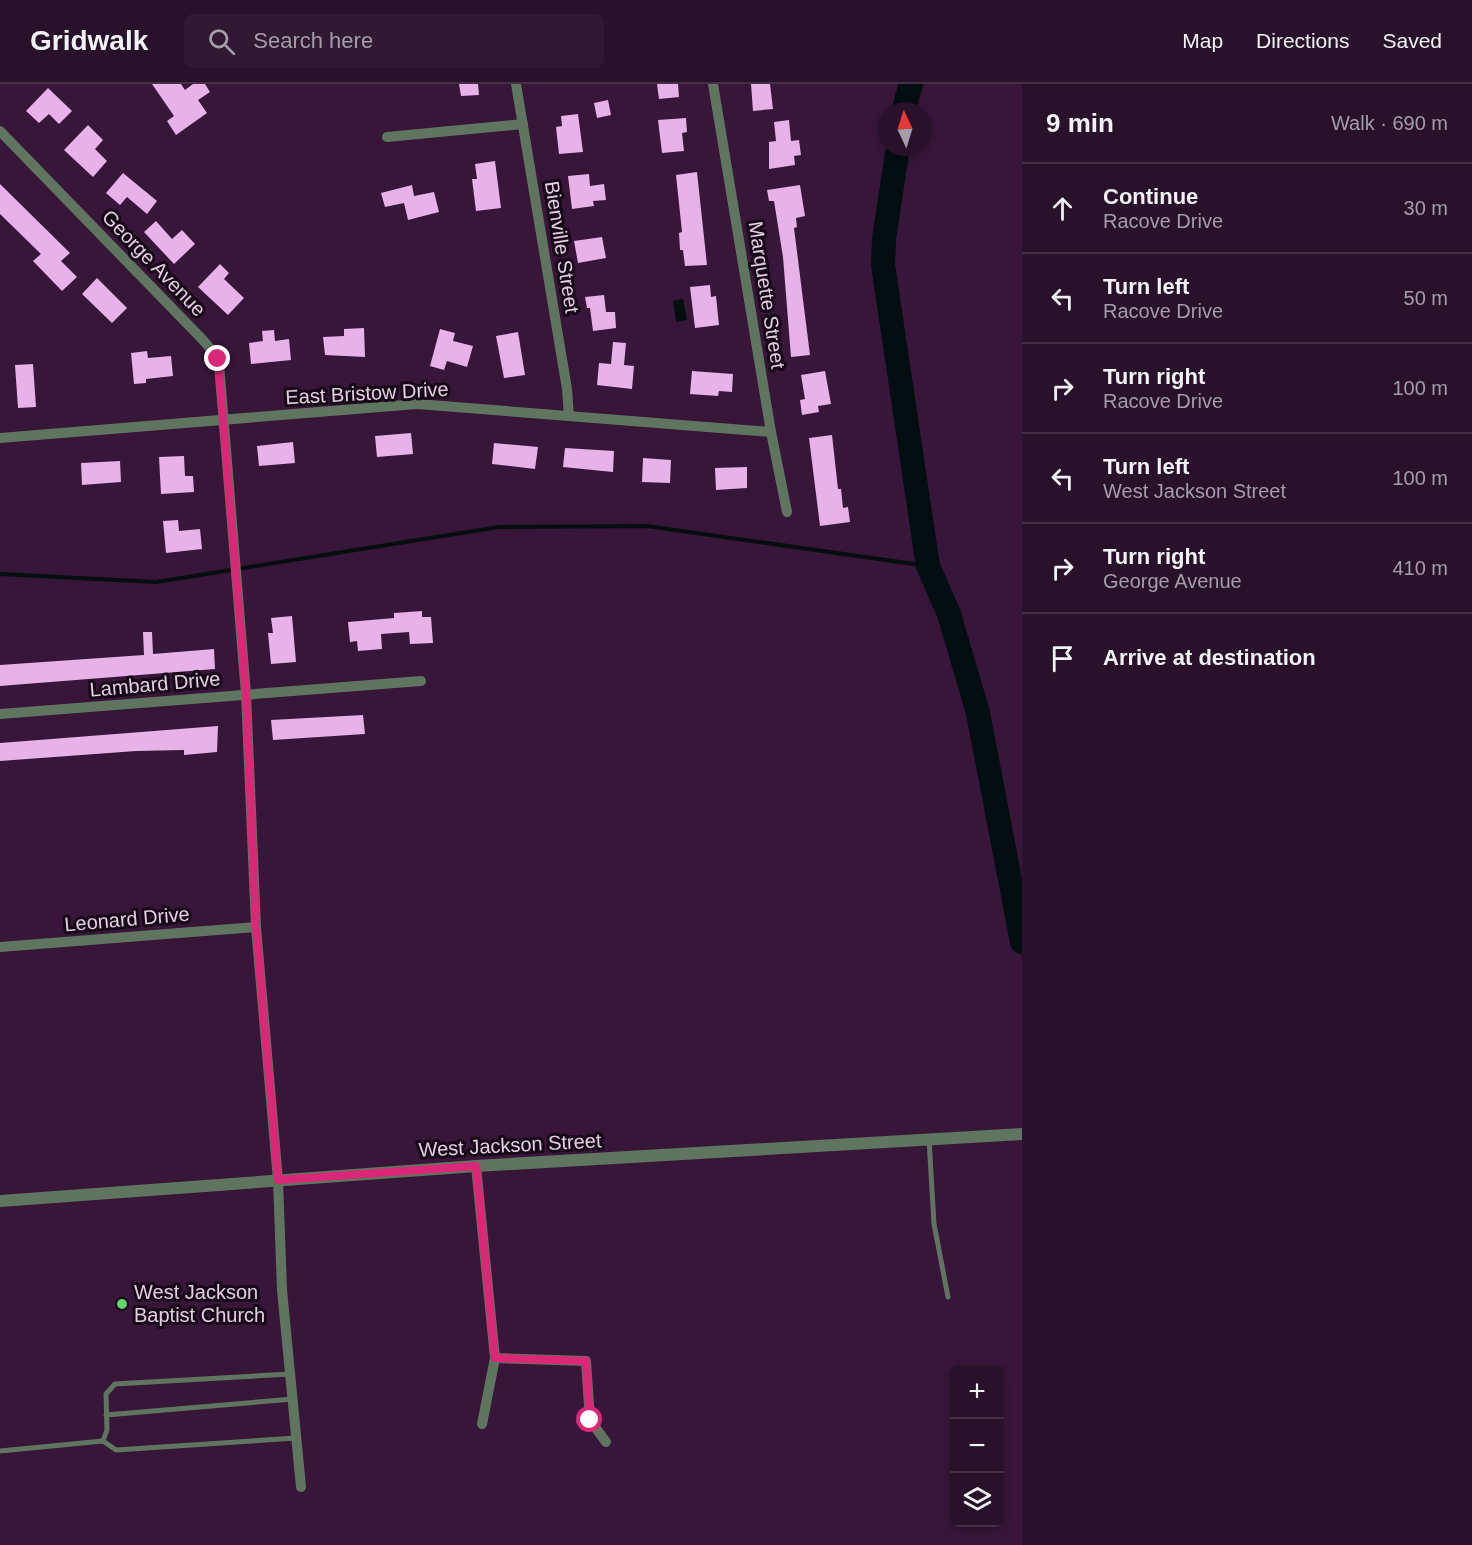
<!DOCTYPE html>
<html lang="en">
<head>
<meta charset="utf-8">
<style>
	:root { --surface:#29102b; --page:#311933; --text:#f1f3f6; --muted:#a59da9; --line:#453047 }
	body { margin:0; font-family:Helvetica,sans-serif; background:var(--page); color:var(--text) }
	.controls { position:absolute; right:18px; bottom:18px; display:grid; overflow:hidden; border-radius:9px; box-shadow:0 3px 9px #0003 }
	.controls button { width:54px; height:54px; display:grid; place-items:center; padding:0; border:0; border-bottom:2px solid var(--line); background:var(--surface); color:var(--text); font:30px sans-serif }
	.compass { position:absolute; left:878px; top:18px; width:54px; height:54px; border-radius:50%; background:var(--surface); box-shadow:0 3px 9px #0003; rotate:356deg }
	.stop { position:absolute; width:18px; height:18px; margin:-14px; border:4px solid #db2777; border-radius:50%; background:#fff }
	.stop.end { background:#db2777; border-color:#fff; box-shadow:0 2px 6px #0008 }
	.list { margin:0; padding:0; list-style:none }
	h2 { display:flex; justify-content:space-between; align-items:center; height:78px; margin:0; padding:0 24px; font-size:26px }
	h2 small { font-size:20px; font-weight:400; color:var(--muted) }
	.list li { display:grid; grid-template-columns:39px 1fr auto; gap:18px; align-items:center; box-sizing:border-box; height:90px; padding:0 24px; border-top:2px solid var(--line) }
	.list b { display:block; font-size:22px; white-space:nowrap }
	.list p { margin:0; font-size:20px; white-space:nowrap; color:var(--muted) }
	.list em { font-size:20px; font-style:normal; color:var(--muted) }
	.icon { flex:none; width:33px; height:33px; fill:none; stroke:currentColor; stroke-width:2; stroke-linecap:round; stroke-linejoin:round }
	.map { position:relative; flex:none; width:1022px; height:1461px; overflow:hidden }
	header { display:flex; align-items:center; gap:36px; box-sizing:border-box; height:84px; padding:0 30px; background:var(--surface); border-bottom:2px solid var(--line) }
	header strong { font-size:28px }
	nav { display:flex; gap:33px; margin-inline-start:auto; font-size:21px }
	.search { width:420px; height:54px; background:var(--page); display:flex; align-items:center; gap:15px; box-sizing:border-box; padding:0 21px; border-radius:9px; color:var(--muted); font-size:22px }
	main { display:flex }
	aside { flex:1; background:var(--surface) }
	.map>svg:first-child { display:block }
	.water { fill:#030e10 }
	.lines { fill:none; stroke-linecap:round; stroke-linejoin:round }
	.stream { stroke:#030e10; stroke-width:4 }
	.river { stroke:#030e10; stroke-width:24 }
	.building { fill:#e6b2e8 }
	.service { stroke:#607560; stroke-width:5 }
	.minor { stroke:#607560; stroke-width:10 }
	.tertiary { stroke:#607560; stroke-width:12 }
	.route { stroke:#db2777; stroke-width:8 }
	.poi-dot { fill:#61d46a; stroke:#170817; stroke-width:2 }
	.labels { text-anchor:middle; dominant-baseline:central; stroke-width:6; stroke-linejoin:round; paint-order:stroke }
	.street-label { font-size:20px; fill:#e3cee4; stroke:#170817 }
	.poi-label { font-size:20px; fill:#e3cee4; stroke:#170817; text-anchor:start }
</style>
</head>
<body>
<header>
<strong>Gridwalk</strong>
<div class="search"><svg class="icon" aria-label="search" viewBox="0 0 24 24"><circle cx="10" cy="10" r="6"/><path d="M15 15l6 6"/></svg>Search here</div>
<nav><a>Map</a><a>Directions</a><a>Saved</a></nav>
</header>
<main>
<div class="map">
<svg width="1022" height="1461" viewBox="0 0 1022 1461">
	<rect width="100%" height="100%" fill="#371639"/>
	<polygon class="water" points="683,215 687,236 676,238 673,217"/>
	<g class="lines">
		<polyline class="stream" points="0,490 156,498 499,443 647,442 928,482"/>
		<g class="river">
			<polyline points="903,27 911,0"/>
			<polyline points="898,63 884,155 883,181 928,482 949,530 978,629 1022,858"/>
		</g>
	</g>
	<g class="building">
		<polygon points="152,0 181,0 185,6 193,0 205,0 210,8 198,16 207,29 176,51 167,37 174,32"/>
		<polygon points="459,0 478,0 479,11 461,12"/>
		<polygon points="657,0 678,0 679,13 659,15"/>
		<polygon points="751,0 770,0 773,25 753,27"/>
		<polygon points="48,4 72,27 59,40 49,30 39,39 26,27"/>
		<polygon points="608,16 611,31 597,34 594,19"/>
		<polygon points="578,30 583,68 559,70 556,43 562,42 561,32"/>
		<polygon points="686,34 687,48 682,49 684,67 662,69 658,36"/>
		<polygon points="789,36 791,57 799,56 801,71 794,72 795,81 769,85 769,58 776,57 774,38"/>
		<polygon points="88,41 103,56 95,65 107,77 93,93 64,66"/>
		<polygon points="495,77 501,124 476,127 472,95 477,95 475,80"/>
		<polygon points="697,88 707,181 685,182 683,166 680,166 679,149 682,148 676,91"/>
		<polygon points="123,89 157,117 147,130 127,113 120,121 106,109"/>
		<polygon points="589,90 590,102 604,100 606,116 593,117 594,122 572,125 568,92"/>
		<polygon points="0,100 70,169 61,177 77,193 62,207 33,177 41,170 0,130"/>
		<polygon points="412,101 414,112 434,108 439,128 408,136 404,119 385,123 381,109"/>
		<polygon points="800,101 805,132 796,134 797,143 794,144 810,271 791,273 783,173 774,117 769,117 767,106"/>
		<polygon points="156,137 172,155 182,146 195,160 174,180 144,148"/>
		<polygon points="602,153 606,174 578,179 574,157"/>
		<polygon points="220,180 229,189 224,195 244,214 228,231 198,203"/>
		<polygon points="97,194 127,224 112,239 82,210"/>
		<polygon points="710,201 711,213 716,212 719,241 695,244 690,203"/>
		<polygon points="604,211 606,228 615,228 616,244 593,247 590,224 587,224 585,213"/>
		<polygon points="364,244 365,273 325,271 323,253 344,252 344,245"/>
		<polygon points="440,245 455,249 453,257 473,262 467,283 447,277 444,286 430,282"/>
		<polygon points="274,246 275,257 289,255 291,276 251,280 249,259 263,257 262,247"/>
		<polygon points="518,248 525,291 504,294 496,252"/>
		<polygon points="613,258 626,259 624,281 634,282 632,305 597,301 599,279 611,280"/>
		<polygon points="147,267 148,274 171,272 173,292 146,295 146,299 134,300 131,269"/>
		<polygon points="33,280 36,323 18,324 15,281"/>
		<polygon points="692,287 733,290 732,308 719,307 718,312 690,310"/>
		<polygon points="825,287 831,320 818,322 819,328 802,331 800,316 805,315 801,291"/>
		<polygon points="411,349 413,370 377,373 375,352"/>
		<polygon points="832,351 838,405 841,405 843,424 848,423 850,438 820,442 809,354"/>
		<polygon points="293,358 295,379 259,382 257,362"/>
		<polygon points="494,359 538,363 535,385 492,380"/>
		<polygon points="565,364 614,367 613,388 563,383"/>
		<polygon points="184,372 185,392 193,392 194,408 161,410 159,373"/>
		<polygon points="643,374 671,376 670,399 642,398"/>
		<polygon points="120,377 121,398 82,401 81,379"/>
		<polygon points="747,383 747,404 716,406 715,384"/>
		<polygon points="178,436 179,447 200,445 202,465 166,469 163,437"/>
		<polygon points="422,527 422,533 431,533 433,559 410,560 409,548 381,550 382,565 358,567 357,557 350,558 348,538 394,534 394,529"/>
		<polygon points="292,532 296,578 271,580 268,549 273,549 271,534"/>
		<polygon points="143,548 152,548 153,570 214,565 215,585 0,602 0,581 144,571"/>
		<polygon points="363,631 365,650 273,656 271,636"/>
		<polygon points="218,642 217,668 184,671 184,666 136,667 0,677 0,659"/>
	</g>
	<g class="lines">
		<g class="service">
			<polyline points="929,1055 934,1140 948,1213"/>
			<polyline points="106,1331 293,1315"/>
			<polyline points="103,1357 107,1346 106,1310 115,1300 290,1290"/>
			<polyline points="0,1367 103,1357 116,1366 296,1354"/>
		</g>
		<g class="minor">
			<polyline points="516,0 567,305 569,332"/>
			<polyline points="713,0 771,348 787,428"/>
			<polyline points="0,47 202,255 215,270 219,280 246,610 256,843 278,1096 282,1206 301,1403"/>
			<polyline points="387,53 523,40"/>
			<polyline points="0,354 417,320 771,348"/>
			<polyline points="0,630 421,597"/>
			<polyline points="0,863 256,843"/>
			<polyline points="476,1082 495,1274 482,1340"/>
			<polyline points="495,1274 586,1277 590,1336 606,1358"/>
		</g>
		<polyline class="tertiary" points="0,1117 476,1082 1022,1050"/>
	</g>
	<g class="lines">
		<polyline class="route" points="218,275 246,610 256,843 278,1096 476,1082 495,1274 586,1277 590,1336"/>
	</g>
	<circle class="poi-dot" cx="122" cy="1220" r="6"/>
	<g class="labels">
		<g class="street-label">
			<text transform="translate(562 163) rotate(81)">Bienville Street</text>
			<text transform="translate(154 179) rotate(46)">George Avenue</text>
			<text transform="translate(767 211) rotate(81)">Marquette Street</text>
			<text transform="translate(367 309) rotate(-3)">East Bristow Drive</text>
			<text transform="translate(155 600) rotate(-5)">Lambard Drive</text>
			<text transform="translate(127 835) rotate(-5)">Leonard Drive</text>
			<text transform="translate(510 1061) rotate(-3)">West Jackson Street</text>
		</g>
		<g class="poi-label">
			<text x="134" y="1208">West Jackson<tspan x="134" dy="23">Baptist Church</tspan></text>
		</g>
	</g>
</svg>
<div class="controls">
<button>+</button>
<button>−</button>
<button><svg class="icon" aria-label="layers" viewBox="0 0 24 24"><path d="M12 4l9 5-9 5-9-5zM3 14l9 5 9-5"/></svg></button>
</div>
<svg class="compass" viewBox="-18 -18 36 36"><path d="M0-13l5 13h-10z" fill="#e53935"/><path d="M0 13l5-13h-10z" fill="#a59da9"/></svg>
<div class="stop" style="left:590px;top:1336px"></div>
<div class="stop end" style="left:218px;top:275px"></div>
</div>
<aside>
<h2>9 min<small>Walk · 690 m</small></h2>
<ul class="list">
<li><svg class="icon" aria-label="ahead" viewBox="0 0 24 24"><path d="M12 20V5M6 11l6-6 6 6"/></svg><div><b>Continue</b><p>Racove Drive</p></div><em>30 m</em></li>
<li><svg class="icon" aria-label="left" viewBox="0 0 24 24"><path d="M17 20v-9H6M10 6l-5 5 5 5"/></svg><div><b>Turn left</b><p>Racove Drive</p></div><em>50 m</em></li>
<li><svg class="icon" aria-label="right" viewBox="0 0 24 24"><path d="M7 20v-9h11M14 6l5 5-5 5"/></svg><div><b>Turn right</b><p>Racove Drive</p></div><em>100 m</em></li>
<li><svg class="icon" aria-label="left" viewBox="0 0 24 24"><path d="M17 20v-9H6M10 6l-5 5 5 5"/></svg><div><b>Turn left</b><p>West Jackson Street</p></div><em>100 m</em></li>
<li><svg class="icon" aria-label="right" viewBox="0 0 24 24"><path d="M7 20v-9h11M14 6l5 5-5 5"/></svg><div><b>Turn right</b><p>George Avenue</p></div><em>410 m</em></li>
<li><svg class="icon" aria-label="arrive" viewBox="0 0 24 24"><path d="M6 21V4h12l-3 4 3 4H6"/></svg><div><b>Arrive at destination</b></div></li>
</ul>
</aside>
</main>
</body>
</html>
